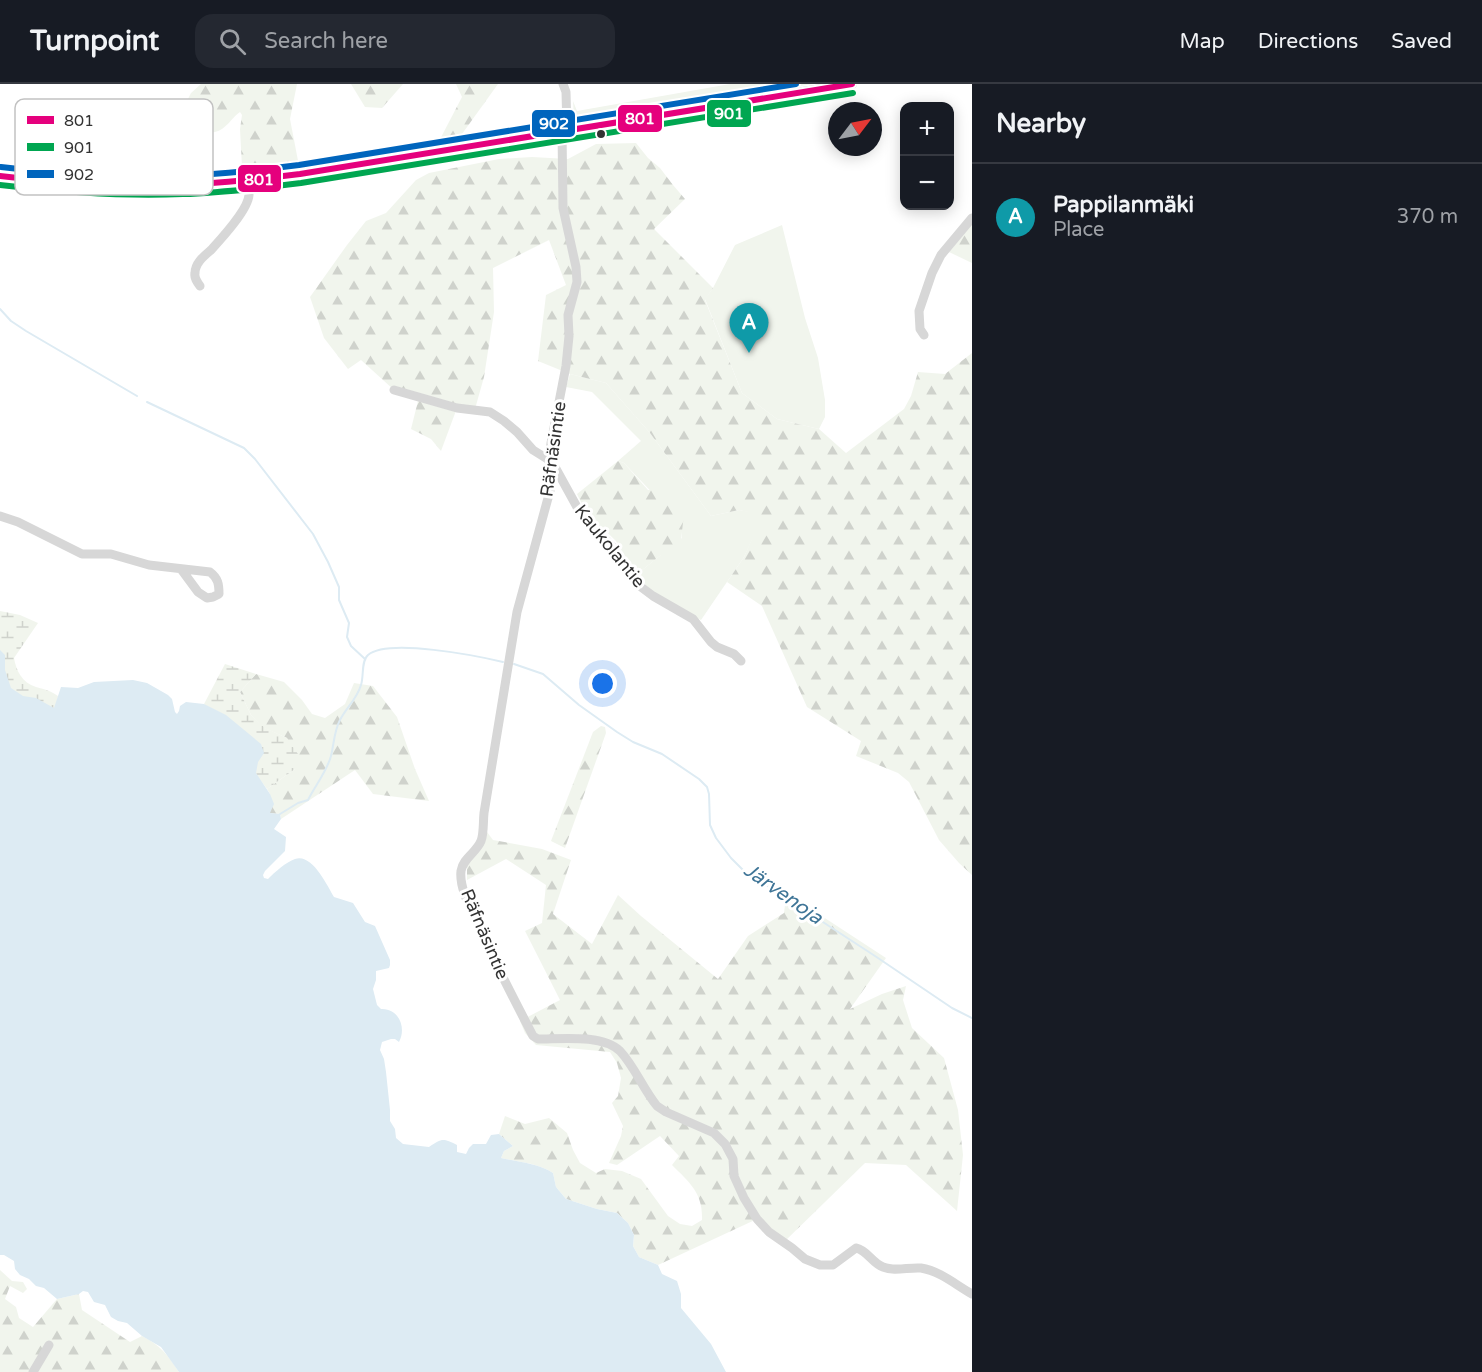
<!DOCTYPE html>
<html lang="en">
<head>
<meta charset="utf-8">
<style>
	:root { --surface:#171b24; --page:#242831; --text:#f1f3f6; --muted:#9ea1a6; --line:#363941; --accent:#7a7a7a }
	body { margin:0; font-family:"Varela Round",sans-serif; background:var(--page); color:var(--text) }
	.controls { position:absolute; right:18px; top:18px; display:grid; overflow:hidden; border-radius:12px; box-shadow:0 3px 15px #0003 }
	.controls button { width:54px; height:54px; display:grid; place-items:center; padding:0; border:0; border-bottom:2px solid var(--line); background:var(--surface); color:var(--text); font:30px sans-serif }
	.compass { position:absolute; left:828px; top:18px; width:54px; height:54px; border-radius:50%; background:var(--surface); box-shadow:0 3px 15px #0003; rotate:58deg }
	.you { position:absolute; left:603px; top:600px; width:21px; height:21px; margin:-15px; border:4px solid #fff; border-radius:50%; background:#1a73e8; box-shadow:0 0 0 9px #1a73e833 }
	.badge { display:grid; place-items:center; width:39px; height:39px; border-radius:50%; background:var(--accent); color:#fff; font-size:20px; font-weight:700 }
	.pin { position:absolute; translate:-50% -50px; filter:drop-shadow(0 2px 3px #0008) }
	.pin::after { content:''; position:absolute; top:32px; width:21px; height:18px; background:inherit; clip-path:polygon(0 0,100% 0,50% 100%) }
	.list { margin:0; padding:0; list-style:none }
	h2 { display:flex; justify-content:space-between; align-items:center; height:78px; margin:0; padding:0 24px; font-size:26px }
	h2 small { font-size:20px; font-weight:400; color:var(--muted) }
	.list li { display:grid; grid-template-columns:39px 1fr auto; gap:18px; align-items:center; box-sizing:border-box; height:108px; padding:0 24px; border-top:2px solid var(--line) }
	.list b { display:block; font-size:22px; white-space:nowrap }
	.list p { margin:0; font-size:20px; white-space:nowrap; color:var(--muted) }
	.list em { font-size:20px; font-style:normal; color:var(--muted) }
	.icon { flex:none; width:33px; height:33px; fill:none; stroke:currentColor; stroke-width:2; stroke-linecap:round; stroke-linejoin:round }
	.map { position:relative; flex:none; width:972px; height:1288px; overflow:hidden }
	header { display:flex; align-items:center; gap:36px; box-sizing:border-box; height:84px; padding:0 30px; background:var(--surface); border-bottom:2px solid var(--line) }
	header strong { font-size:28px }
	nav { display:flex; gap:33px; margin-inline-start:auto; font-size:21px }
	.search { width:420px; height:54px; background:var(--page); display:flex; align-items:center; gap:15px; box-sizing:border-box; padding:0 21px; border-radius:18px; color:var(--muted); font-size:22px }
	main { display:flex }
	aside { flex:1; background:var(--surface) }
	.map>svg:first-child { display:block }
	.grass { fill:#f1f5ed }
	.forest { fill:url(#forest-firs) }
	.wetland { fill:url(#wetland-marsh) }
	.water { fill:#ddebf3 }
	.lines { fill:none; stroke-linecap:round; stroke-linejoin:round }
	.stream { stroke:#ddebf3; stroke-width:2 }
	.minor { stroke:#d7d7d7; stroke-width:9 }
	.major { stroke:#cacaca; stroke-width:10 }
	.bus-1-casing { stroke:#fff; stroke-width:10 }
	.bus-2-casing { stroke:#fff; stroke-width:10 }
	.bus-3-casing { stroke:#fff; stroke-width:10 }
	.bus-1 { stroke:#e5007d; stroke-width:6 }
	.bus-2 { stroke:#00a651; stroke-width:6 }
	.bus-3 { stroke:#0065bd; stroke-width:6 }
	.bus-dot { fill:#333; stroke:#fff; stroke-width:2 }
	.labels { text-anchor:middle; dominant-baseline:central; stroke-width:6; stroke-linejoin:round; paint-order:stroke }
	.street-label { font-size:18px; fill:#333; stroke:#fff }
	.water-label { font-size:20px; font-style:italic; fill:#3f7597; stroke:#fff }
	.key { fill:#fff; stroke:#c2c2c2; stroke-width:1.5 }
	.key-label { font-size:16px; fill:#333 }
	.line-badge { stroke:#fff; stroke-width:2 }
	.badge-label { font-size:16px; text-anchor:middle; font-weight:bold; fill:#fff }
</style>
</head>
<body>
<header>
<strong>Turnpoint</strong>
<div class="search"><svg class="icon" aria-label="search" viewBox="0 0 24 24"><circle cx="10" cy="10" r="6"/><path d="M15 15l6 6"/></svg>Search here</div>
<nav><a>Map</a><a>Directions</a><a>Saved</a></nav>
</header>
<main>
<div class="map">
<svg width="972" height="1288" viewBox="0 0 972 1288">
	<defs>
		<pattern id="forest-firs" width="22" height="20" patternUnits="userSpaceOnUse" patternTransform="scale(1.5)"><rect width="22" height="20" fill="#f1f5ed"/><path d="M5 1l3.5 6h-7zM16 11l3.5 6h-7z" fill="#cfd2cc"/></pattern>
		<pattern id="wetland-marsh" width="20" height="14" patternUnits="userSpaceOnUse" patternTransform="scale(1.5)"><rect width="20" height="14" fill="#f1f5ed"/><path d="M1 5h8M5 5V1M11 12h8M15 12V8" fill="none" stroke="#cfd2cc"/></pattern>
	</defs>
	<rect width="100%" height="100%" fill="#fff"/>
	<g class="grass">
		<polygon points="730,0 813,0 689,18 603,33 578,35 574,33 573,17 577,27"/>
		<polygon points="782,141 805,234 818,274 825,316 825,333 819,345 777,335 742,309 705,215 713,204 735,161"/>
		<path d="M570 290 606 299 650 349 711 432 739 426 757 429 761 436 744 473 701 536C674 522 656 514 636 491L682 454V440L624 379 618 377 641 357 592 308 566 303Z"/>
	</g>
	<g class="forest">
		<path d="M201 0H297L290 35 299 82 239 86 242 83 240 45 242 31 240 28C232 33 226 46 215 48 211 49 203 47 199 46L192 56 175 60 174 44 177 37 191 9Z"/>
		<polygon points="351,0 403,0 382,24 365,23"/>
		<polygon points="456,0 498,0 462,50 437,61 462,13"/>
		<polygon points="636,59 648,74 660,84 673,101 685,115 654,145 713,204 705,216 742,309 777,335 819,345 846,369 904,325 911,312 918,288 945,290 972,269 972,791 959,779 939,756 909,698 898,689 856,672 861,657 807,623 762,522 727,498 744,473 760,436 757,430 739,426 711,432 650,349 606,299 570,290 538,277 546,211 566,201 549,156 493,184 494,228 484,293 475,325 457,324 441,367 431,355 411,345 419,313 394,306 361,276 348,285 324,254 310,213 347,161 366,137 386,129 416,96 429,89 499,75 532,73 568,75 596,60"/>
		<polygon points="972,140 972,179 949,168"/>
		<path d="M618 377 624 379 648 406H668L685 427C682 440 682 453 680 467L669 472 661 471 636 491 616 457 586 428 577 410Z"/>
		<polygon points="256,590 284,598 302,616 312,630 325,634 345,620 354,599 373,602 397,633 415,685 429,717 373,710 355,686 281,735 280,730 269,729 270,710 267,705 295,685 287,654 264,644 251,631 240,608"/>
		<polygon points="601,642 605,643 606,649 565,764 551,757 593,648"/>
		<path d="M487 748 493 756 542 765 571 776 553 830 592 860 618 811 641 832 718 895 748 852 784 829 785 821 781 814 785 808 886 874 850 925 882 910 906 902 903 916 912 944 944 974 958 1026 963 1071 957 1127 906 1081 865 1079 784 1158 757 1135 658 1181 639 1173 633 1162 634 1151 628 1139 617 1129 597 1125 566 1115 556 1103 553 1089C538 1079 518 1078 501 1074L504 1067 513 1062 499 1050 505 1032 525 1040 549 1034 567 1049 573 1066 580 1079 596 1089 605 1085 622 1087 641 1095 668 1132 680 1140 692 1142 702 1136C703 1109 690 1099 672 1081L679 1072 660 1052 617 1081 609 1079 621 1052 623 1042 612 1019 618 1012 621 994 617 979 610 968 536 961 525 949 520 937 560 916 525 847 542 839 546 801 506 775 467 796V782Z"/>
		<path d="M0 1186 12 1197 23 1198 27 1205 23 1209 10 1202 5 1215 16 1223 19 1234 33 1243 57 1215 79 1210 82 1226 130 1258 142 1252C159 1260 169 1272 179 1288H0Z"/>
	</g>
	<g class="wetland">
		<path d="M0 527 20 531 38 539 14 574C16 586 22 599 36 603 46 606 49 606 58 612L54 641 0 640Z"/>
		<polygon points="225,580 256,590 240,608 251,631 265,644 287,654 300,673 295,685 267,705 204,620"/>
	</g>
	<path class="water" d="M0 566 5 571V586L11 604 23 612 36 614 54 624 61 603 78 604 94 598 133 596 147 599 168 611 172 615 175 628 177 630 179 627 180 622 186 618 204 620 226 631 261 660 264 669 258 678 256 689 270 710 274 720 270 729 280 730 281 735 274 745 286 753 285 767 265 787 263 791 264 794 268 795C275 788 286 778 295 775 312 769 327 801 334 813L353 819 365 838 375 842 390 876V881L389 884 376 887V896L373 905 377 921 381 925C398 924 407 943 399 958L395 955H391L382 958 380 966 384 975 386 988 390 1026V1037L395 1045 396 1054 403 1060 429 1063C442 1054 443 1054 457 1061V1068L466 1070 469 1064 473 1060H486L491 1051 499 1050 513 1062 504 1067 501 1074C519 1078 538 1079 553 1089L556 1103 566 1115 597 1125 617 1129 628 1139 634 1151 633 1162 639 1173 658 1181 662 1190 677 1197 681 1210V1224L711 1260 726 1288H179L161 1263 142 1252 127 1239 118 1237 111 1233 105 1221 94 1218 88 1208 83 1207 79 1210 57 1215 44 1204 36 1202 29 1195 20 1191 15 1185 14 1177 4 1171H0Z"/>
	<g class="lines">
		<g class="stream">
			<polyline points="0,225 11,237 26,247 137,312"/>
			<polyline points="147,318 244,364 255,375 313,450 328,478 339,503 339,516 349,539 347,553 351,562 365,575"/>
			<polyline points="514,580 543,590 579,621 617,648 633,658 662,670 699,695 707,703 709,710 710,741 716,754 731,774 743,786 875,872 952,924 972,934"/>
			<path d="M280 730 298 719 308 716C315 702 327 687 331 672 334 660 334 647 340 636 346 624 357 615 361 601 364 592 361 577 368 571 388 554 478 572 503 578"/>
		</g>
		<g class="minor">
			<polyline points="563,0 566,8 567,46"/>
			<path d="M562 47 563 124 576 183 577 198 568 231 569 252 566 282 551 359 549 376 551 391V403L517 528 484 729C483 738 484 749 481 757 476 769 463 774 461 787 459 804 471 825 478 840 494 878 514 915 533 952L538 955C561 955 602 950 620 967 635 983 643 1005 657 1022L666 1028 714 1049 725 1060 733 1075 734 1092 744 1114 757 1135 769 1148 792 1164 805 1175 820 1181H833L856 1164C867 1166 872 1179 883 1183 895 1188 908 1183 921 1184 940 1187 956 1201 972 1210"/>
			<path d="M200 202C197 198 194 194 195 189 195 179 204 172 211 166 221 155 248 126 249 111 249 106 248 101 247 96"/>
			<polyline points="924,251 920,245 919,227 932,189 941,171 972,134"/>
			<polyline points="394,306 457,324 490,328 504,337 517,348 533,366 549,376 555,383 577,423 616,467 630,490 641,503 653,512 693,535 711,558 717,563 734,570 741,577"/>
			<path d="M0 432 18 438 82 470H111L149 481 210 488C218 494 219 500 219 510L213 513 207 514 198 508 181 485"/>
			<polyline points="33,1288 49,1261"/>
		</g>
		<path class="major" d="M0 92C69 101 139 105 208 100 239 98 269 94 300 90L852 0"/>
		<defs>
			<path id="bus-1" d="M0 92C52 98 104 103 157 102 205 101 252 96 300 90L852 0"/>
			<path id="bus-2" d="M0 101C61 108 122 113 183 110 223 109 262 104 301 99L853 9"/>
			<path id="bus-3" d="M1 83C53 89 105 94 157 93 204 92 252 87 299 81L796 0"/>
		</defs>
		<use href="#bus-1" class="bus-1-casing"/>
		<use href="#bus-2" class="bus-2-casing"/>
		<use href="#bus-3" class="bus-3-casing"/>
		<use href="#bus-1" class="bus-1"/>
		<use href="#bus-2" class="bus-2"/>
		<use href="#bus-3" class="bus-3"/>
	</g>
	<circle class="bus-dot" cx="601" cy="50" r="5"/>
	<g class="labels">
		<g class="street-label">
			<text transform="translate(553 365) rotate(-82)">Räfnäsintie</text>
			<text transform="translate(610 462) rotate(51)">Kaukolantie</text>
			<text transform="translate(485 850) rotate(67)">Räfnäsintie</text>
		</g>
		<g class="water-label">
			<text transform="translate(783 810) rotate(35)">Järvenoja</text>
		</g>
	</g>
	<rect x="15" y="15" width="198" height="96" rx="9" class="key"/>
	<rect x="27" y="32" width="27" height="8" fill="#e5007d"/>
	<rect x="27" y="59" width="27" height="8" fill="#00a651"/>
	<rect x="27" y="86" width="27" height="8" fill="#0065bd"/>
	<g class="key-label">
		<text x="64" y="42">801</text>
		<text x="64" y="69">901</text>
		<text x="64" y="96">902</text>
	</g>
	<g class="line-badge">
		<rect x="706" y="15" width="46" height="29" rx="6" fill="#00a651"/>
		<rect x="617" y="20" width="46" height="29" rx="6" fill="#e5007d"/>
		<rect x="531" y="25" width="45" height="29" rx="6" fill="#0065bd"/>
		<rect x="237" y="80" width="45" height="29" rx="6" fill="#e5007d"/>
	</g>
	<g class="badge-label">
		<text x="729" y="35">901</text>
		<text x="640" y="40">801</text>
		<text x="554" y="45">902</text>
		<text x="259" y="101">801</text>
	</g>
</svg>
<div class="controls">
<button>+</button>
<button>−</button>
</div>
<svg class="compass" viewBox="-18 -18 36 36"><path d="M0-13l5 13h-10z" fill="#e53935"/><path d="M0 13l5-13h-10z" fill="#9ea1a6"/></svg>
<div class="you"></div>
<div class="pin badge" style="left:749px;top:269px;background:#0f9aa8">A</div>
</div>
<aside>
<h2>Nearby<small></small></h2>
<ul class="list">
<li><span class="badge" style="background:#0f9aa8">A</span><div><b>Pappilanmäki</b><p>Place</p></div><em>370 m</em></li>
</ul>
</aside>
</main>
</body>
</html>
